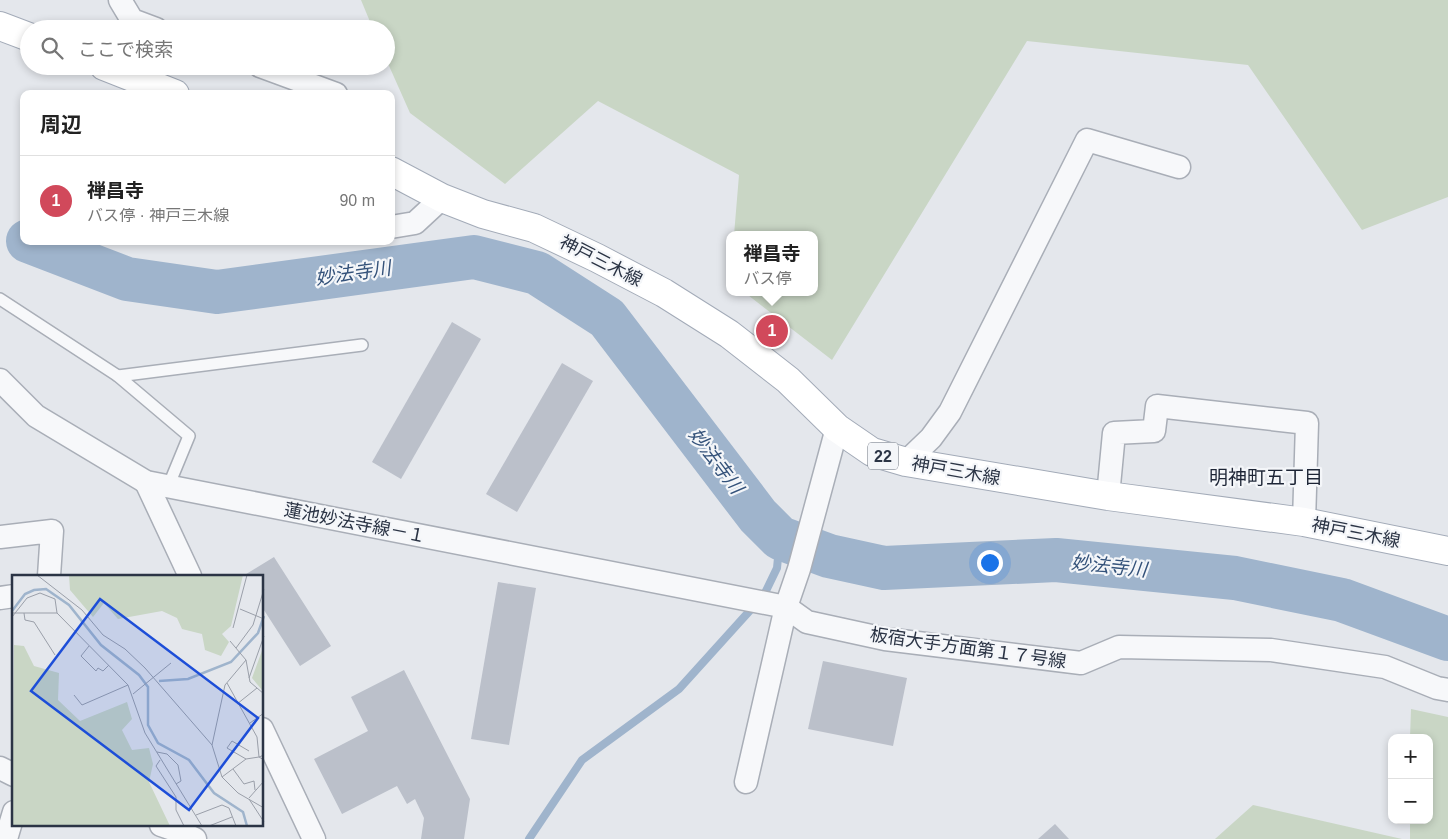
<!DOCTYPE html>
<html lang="ja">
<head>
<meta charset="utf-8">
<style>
	:root { --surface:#fff; --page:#f2f2f2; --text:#222; --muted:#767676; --line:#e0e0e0; --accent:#d1495b }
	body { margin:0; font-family:Arial,"Noto Sans JP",sans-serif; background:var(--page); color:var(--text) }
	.controls { position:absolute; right:15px; bottom:15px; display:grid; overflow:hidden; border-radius:10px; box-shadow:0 2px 8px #0003 }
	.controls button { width:45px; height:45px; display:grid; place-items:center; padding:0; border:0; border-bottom:1px solid var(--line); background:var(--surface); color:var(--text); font:25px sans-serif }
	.you { position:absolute; left:989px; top:562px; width:18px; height:18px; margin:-12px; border:4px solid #fff; border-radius:50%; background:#1a73e8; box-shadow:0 0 0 8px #1a73e833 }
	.badge { display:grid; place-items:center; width:32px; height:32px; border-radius:50%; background:var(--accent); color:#fff; font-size:16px; font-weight:700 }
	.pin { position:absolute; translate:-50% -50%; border:2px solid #fff; box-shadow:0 1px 5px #0006 }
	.popup { position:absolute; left:726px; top:231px; width:92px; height:65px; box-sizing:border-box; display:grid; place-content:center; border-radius:10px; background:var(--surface); filter:drop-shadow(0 1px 4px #0005); font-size:16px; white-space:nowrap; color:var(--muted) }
	.popup b { font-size:19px; color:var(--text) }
	.popup::after { content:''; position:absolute; left:50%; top:100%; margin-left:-10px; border:10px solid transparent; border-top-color:var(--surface) }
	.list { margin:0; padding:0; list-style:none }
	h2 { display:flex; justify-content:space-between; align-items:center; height:65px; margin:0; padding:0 20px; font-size:21px }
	h2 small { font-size:16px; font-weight:400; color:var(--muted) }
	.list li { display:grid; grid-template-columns:32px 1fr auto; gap:15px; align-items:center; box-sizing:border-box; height:90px; padding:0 20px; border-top:1px solid var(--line) }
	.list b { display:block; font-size:19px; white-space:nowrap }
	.list p { margin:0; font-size:16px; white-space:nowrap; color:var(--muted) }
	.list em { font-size:16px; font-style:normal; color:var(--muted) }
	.icon { flex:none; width:28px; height:28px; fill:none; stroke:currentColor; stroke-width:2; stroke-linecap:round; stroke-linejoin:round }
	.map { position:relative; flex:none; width:1448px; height:839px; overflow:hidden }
	.search { position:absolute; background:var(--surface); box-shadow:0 2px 8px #0003; left:20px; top:20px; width:375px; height:55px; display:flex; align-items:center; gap:12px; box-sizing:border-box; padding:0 18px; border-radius:28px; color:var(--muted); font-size:19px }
	.panel { position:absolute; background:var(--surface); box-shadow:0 2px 8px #0003; left:20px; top:90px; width:375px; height:155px; border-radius:10px }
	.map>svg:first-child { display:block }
	.green { fill:#c9d6c5 }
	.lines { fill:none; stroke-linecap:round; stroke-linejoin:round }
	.stream { stroke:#9fb4cc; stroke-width:8 }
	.river { stroke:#9fb4cc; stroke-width:44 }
	.building { fill:#bbc0ca }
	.lane-casing { stroke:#a9aeb7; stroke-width:14 }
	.street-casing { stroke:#a9aeb7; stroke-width:25 }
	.primary-casing { stroke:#a3abb8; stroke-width:30 }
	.lane { stroke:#f7f8fa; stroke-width:11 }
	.street { stroke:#f7f8fa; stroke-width:22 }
	.primary { stroke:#fff; stroke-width:28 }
	.labels { text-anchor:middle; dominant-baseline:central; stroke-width:4.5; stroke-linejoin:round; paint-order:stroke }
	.shield { fill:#f4f6f9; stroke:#676e7b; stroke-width:1 }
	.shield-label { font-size:16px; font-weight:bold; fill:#2b3445 }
	.street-label { font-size:18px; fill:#2b3445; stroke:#f4f6f9 }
	.water-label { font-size:19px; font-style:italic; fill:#34527a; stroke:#f4f6f9 }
	.neighbourhood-label { font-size:19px; fill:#1d2536; stroke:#f4f6f9 }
	.inset-river { fill:none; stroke:#9fb4cc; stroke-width:2.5 }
	.inset-road { fill:none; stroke:#9a9fa9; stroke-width:1 }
	.view { fill:#1d4ed8; fill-opacity:0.15; stroke:#1d4ed8; stroke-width:2.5 }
	.inset-edge { fill:none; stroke:#2b3445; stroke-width:2.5 }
</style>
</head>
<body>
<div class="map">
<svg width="1448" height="839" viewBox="0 0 1448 839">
	<rect width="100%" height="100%" fill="#e4e7ec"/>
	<g class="green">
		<polygon points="361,0 1448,0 1448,197 1362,230 1248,65 1027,41 832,360 744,292 814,292 814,235 734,235 739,175 598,101 505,184 410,113 386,59 386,29 373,29"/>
		<polygon points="1411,709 1448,717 1448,839 1410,839 1410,820 1429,820 1429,738 1410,738"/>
		<polygon points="1253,805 1402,839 1215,839"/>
	</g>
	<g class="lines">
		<polyline class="stream" points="529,839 582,760 679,689 764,595 777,568 780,538"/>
		<polyline class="river" points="28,241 127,279 217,292 474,257 537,273 607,318 758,516 780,538 829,556 884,568 1056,560 1235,578 1342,600 1448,639"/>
	</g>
	<g class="building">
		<polygon points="452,322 481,339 401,479 372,462"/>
		<polygon points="562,363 593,381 517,512 486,494"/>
		<polygon points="274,557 331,646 300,666 262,607 262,576 243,576"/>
		<polygon points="498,582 536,588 509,745 471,739"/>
		<polygon points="823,661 907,678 893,746 808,729"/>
		<polygon points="404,670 470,799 464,839 421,839 424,818 415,799 407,804 397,786 342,814 314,759 368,731 351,697"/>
		<polygon points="1055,824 1069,839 1038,839"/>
	</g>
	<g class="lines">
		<defs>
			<g id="lane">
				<polyline points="0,299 118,376 189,436 168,487"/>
				<polyline points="118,376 362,345"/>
			</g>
			<g id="street">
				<polyline points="120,0 132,20 156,29"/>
				<polyline points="260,66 336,94"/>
				<polyline points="391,227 415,223 442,198"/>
				<polyline points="0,380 36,416 146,482 786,607 807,622 885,639 1081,663 1119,647 1271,650 1385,667 1437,688 1448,690"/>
				<polyline points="906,462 931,438 950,412 1087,140 1179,167"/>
				<polyline points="146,482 190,576"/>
				<polyline points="1108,496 1114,433 1154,431 1157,406 1307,423 1304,522"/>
				<polyline points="0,537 52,531 49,576"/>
				<polyline points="0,598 14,596"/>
				<polyline points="262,729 314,839"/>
				<polyline points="0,768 14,775"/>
				<polyline points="746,782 786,607 799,569 837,428"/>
				<polyline points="161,825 181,832 195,839"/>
				<polyline points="6,839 14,812"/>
			</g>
			<g id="primary">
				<polyline points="0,26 29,37"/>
				<polyline points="104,66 175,94"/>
				<polyline points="391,171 442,198 483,214 534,228 597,258 664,293 729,334 788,380 837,428 872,452 906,462 1108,496 1304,522 1448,551"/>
			</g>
		</defs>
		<use href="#lane" class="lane-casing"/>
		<use href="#street" class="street-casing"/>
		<use href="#primary" class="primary-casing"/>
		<use href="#lane" class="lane"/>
		<use href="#street" class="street"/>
		<use href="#primary" class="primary"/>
	</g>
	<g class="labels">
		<rect class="shield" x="868" y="442.5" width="30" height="27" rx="4"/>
		<g class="shield-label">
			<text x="883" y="456">22</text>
		</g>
		<g class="street-label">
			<text transform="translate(601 261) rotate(27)">神戸三木線</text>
			<text transform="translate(956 471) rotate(10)">神戸三木線</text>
			<text transform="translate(355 523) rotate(11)">蓮池妙法寺線－１</text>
			<text transform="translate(1356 533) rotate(11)">神戸三木線</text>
			<text transform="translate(968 648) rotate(8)">板宿大手方面第１７号線</text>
		</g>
		<g class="water-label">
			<text transform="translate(353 273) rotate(-8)">妙法寺川</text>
			<text transform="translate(716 461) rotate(53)">妙法寺川</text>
			<text transform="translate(1109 566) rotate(6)">妙法寺川</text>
		</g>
		<g class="neighbourhood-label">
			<text x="1266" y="477">明神町五丁目</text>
		</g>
	</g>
	<g transform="translate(12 575)">
		<rect width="251" height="251" fill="#e4e7ec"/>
		<path d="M57 0H231L219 51 210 59 217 67 209 81 193 75 190 59 170 54 165 43 150 36 106 44 92 28 81 42 58 15ZM2 70 12 71 22 91 47 98 46 125 68 146 115 127 120 144 110 155 120 175 137 173 141 189 137 207 158 251H0ZM251 73V114L250 115 240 103Z" fill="#c9d6c5"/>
		<path class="inset-river" d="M0 36 13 19 22 15 34 14 57 30 89 70 127 100 136 112V150L146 168 177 185 202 218 231 237 235 251M147 106 176 104 219 87 246 58 252 41"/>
		<path class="inset-road" d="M25 0 70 35 91 60 113 74 133 93 200 170 210 202 226 218 252 233M228 34 252 44M0 38H45L116 110 133 158 190 251M12 38 13 45 22 47 43 80M0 42 15 23 28 18 43 24 45 38M221 53 235 0M218 66 234 85M77 71 69 81 84 96 86 93 91 96 97 90M224 73 241 50 252 14M234 85 238 107 252 119M237 103 252 61M215 108 245 162 247 182 252 180M121 119 159 88M62 120 70 130 116 110M225 129 245 113M238 148 252 138M200 170 213 110 234 85M145 177 155 179 166 190 169 206 164 209M234 184 215 173 220 166 237 176M148 185 144 191 164 222V235L172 251M221 194 232 209 242 206 243 215M210 202 234 184 247 182 252 185M237 223 252 206M237 224 252 247M184 240 210 230 217 233 224 251M197 251 220 242"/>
		<path class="view" d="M88 24 246 143 177 235 19 116Z"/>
		<rect width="251" height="251" class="inset-edge"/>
	</g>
</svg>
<div class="controls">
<button>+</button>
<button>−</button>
</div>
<div class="you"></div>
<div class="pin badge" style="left:772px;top:331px">1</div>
<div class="popup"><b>禅昌寺</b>バス停</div>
<div class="search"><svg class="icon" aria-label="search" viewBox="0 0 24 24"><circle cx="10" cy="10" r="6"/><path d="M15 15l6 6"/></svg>ここで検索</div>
<section class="panel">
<h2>周辺<small></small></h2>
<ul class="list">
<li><span class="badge">1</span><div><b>禅昌寺</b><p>バス停 · 神戸三木線</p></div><em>90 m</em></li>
</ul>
</section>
</div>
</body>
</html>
